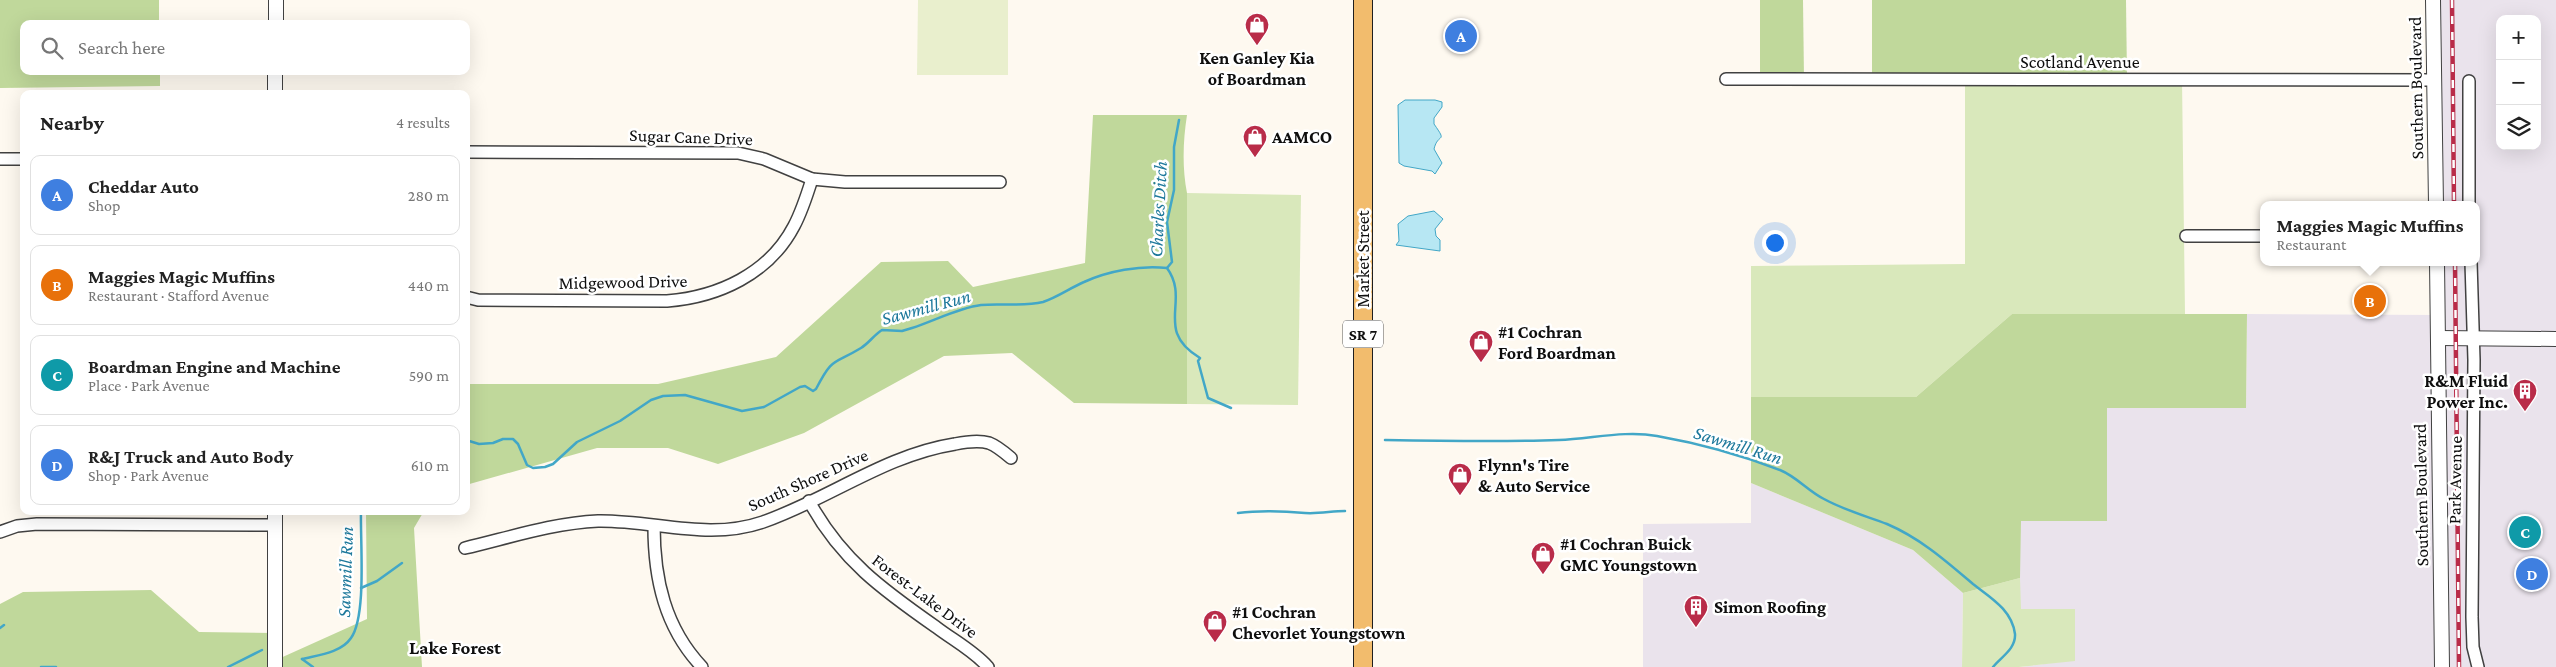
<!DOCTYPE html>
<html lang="en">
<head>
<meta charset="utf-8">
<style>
	:root { --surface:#fff; --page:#f2f2f2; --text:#222; --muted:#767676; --line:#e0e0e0; --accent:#0b8043 }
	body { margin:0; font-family:"Crimson Pro",serif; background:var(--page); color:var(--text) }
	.controls { position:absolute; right:15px; top:15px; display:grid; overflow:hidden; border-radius:10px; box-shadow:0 5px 20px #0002 }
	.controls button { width:45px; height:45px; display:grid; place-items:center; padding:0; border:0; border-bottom:1px solid var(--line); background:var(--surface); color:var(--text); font:25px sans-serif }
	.you { position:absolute; left:1774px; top:242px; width:18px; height:18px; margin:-12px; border:4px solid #fff; border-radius:50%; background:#1a73e8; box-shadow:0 0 0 8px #1a73e833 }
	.badge { display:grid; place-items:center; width:32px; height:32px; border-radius:50%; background:var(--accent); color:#fff; font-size:16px; font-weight:700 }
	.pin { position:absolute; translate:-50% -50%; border:2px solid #fff; box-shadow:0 1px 5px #0006 }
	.popup { position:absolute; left:2260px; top:201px; width:220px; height:65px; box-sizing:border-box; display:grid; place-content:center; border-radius:10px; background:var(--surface); filter:drop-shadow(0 1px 4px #0005); font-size:16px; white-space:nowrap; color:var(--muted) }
	.popup b { font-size:19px; color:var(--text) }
	.popup::after { content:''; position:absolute; left:50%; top:100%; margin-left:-10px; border:10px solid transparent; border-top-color:var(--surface) }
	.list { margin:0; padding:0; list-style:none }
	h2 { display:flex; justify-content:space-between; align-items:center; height:65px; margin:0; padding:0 20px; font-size:21px }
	h2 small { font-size:16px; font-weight:400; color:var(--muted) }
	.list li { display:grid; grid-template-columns:32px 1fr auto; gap:15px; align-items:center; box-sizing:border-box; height:80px; margin:0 10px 10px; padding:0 10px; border:1px solid var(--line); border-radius:10px }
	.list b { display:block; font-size:19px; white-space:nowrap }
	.list p { margin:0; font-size:16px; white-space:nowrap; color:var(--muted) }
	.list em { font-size:16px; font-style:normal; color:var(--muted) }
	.icon { flex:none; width:28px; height:28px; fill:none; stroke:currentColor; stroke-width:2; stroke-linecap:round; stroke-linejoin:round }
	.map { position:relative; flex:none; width:2556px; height:667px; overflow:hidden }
	.search { position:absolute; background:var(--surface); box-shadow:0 5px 20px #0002; left:20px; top:20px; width:450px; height:55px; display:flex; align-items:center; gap:12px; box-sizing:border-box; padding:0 18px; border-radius:10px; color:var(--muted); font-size:19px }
	.panel { position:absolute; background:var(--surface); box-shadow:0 5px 20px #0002; left:20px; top:90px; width:450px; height:425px; border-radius:10px }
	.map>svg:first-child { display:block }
	.industrial { fill:#eae3ec; fill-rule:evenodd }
	.green { fill:#d9e8bb }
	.forest { fill:#c0d89b }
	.pitch { fill:#e9efcd }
	.water { fill:#b7e7f3; stroke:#42a7c7 }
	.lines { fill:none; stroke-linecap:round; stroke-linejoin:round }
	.stream { stroke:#42a7c7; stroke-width:2.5 }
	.minor-casing { stroke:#414141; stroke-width:14 }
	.tertiary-casing { stroke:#414141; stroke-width:16 }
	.primary-casing { stroke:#1f1f1f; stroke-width:20 }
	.minor { stroke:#fff; stroke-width:11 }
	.tertiary { stroke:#fff; stroke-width:14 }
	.primary { stroke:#f2bc6d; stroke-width:18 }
	.rail-casing { stroke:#b92c49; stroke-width:4.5 }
	.rail { stroke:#fff; stroke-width:2.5; stroke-dasharray:8; stroke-linecap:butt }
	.labels { text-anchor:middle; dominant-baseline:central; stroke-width:5; stroke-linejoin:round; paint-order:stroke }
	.shield { fill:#fff; stroke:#565656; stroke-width:1 }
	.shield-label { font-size:16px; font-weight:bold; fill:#0e0e0e }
	.poi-label { font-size:18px; font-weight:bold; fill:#0e0e0e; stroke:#fff; text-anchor:start }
	.street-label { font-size:18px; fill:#0e0e0e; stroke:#fff }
	.water-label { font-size:19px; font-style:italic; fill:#1d789b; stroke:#fff }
	.neighbourhood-label { font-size:19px; font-weight:bold; fill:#0e0e0e; stroke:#fff }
</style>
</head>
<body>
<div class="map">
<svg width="2556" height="667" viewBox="0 0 2556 667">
	<rect width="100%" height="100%" fill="#fef9f0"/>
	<g class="industrial">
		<path d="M2433 0H2556V667H2020L2075 660 2020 609V521H2107V408H2246L2247 314 2438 315 2437 262H2476V205H2436ZM2500 19H2537V146H2500Z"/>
		<polygon points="1751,483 1913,550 1963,593 1962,667 1643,667 1643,524 1751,523"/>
	</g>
	<g class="green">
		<polygon points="1965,79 2182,79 2185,314 2012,314 1916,397 1751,397 1751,266 1965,264"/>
		<polygon points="1187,193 1301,195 1298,405 1187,404"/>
		<polygon points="2020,578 2021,609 2075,609 2075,661 2019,667 1962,667 1963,593"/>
	</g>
	<g class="forest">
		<polygon points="0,0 159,0 159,24 24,24 24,71 160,71 160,86 0,88"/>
		<polygon points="1760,0 1803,0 1804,79 1760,79"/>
		<polygon points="1872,0 2126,0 2127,79 1872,79"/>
		<path d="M1093 115H1187C1183 141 1182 167 1187 193V404L1074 403 1012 353 944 356 804 433 718 464 668 448H597L466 485V384H658L776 357 881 262 948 261 973 287 1085 263Z"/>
		<polygon points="2012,314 2247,314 2246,408 2107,408 2107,521 2021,521 2020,578 1963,593 1913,550 1751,483 1751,397 1916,397"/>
		<polygon points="366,511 424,511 414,528 422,667 0,667 0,604 23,592 151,590 199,632 275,633 276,660 367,619"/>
	</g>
	<polygon class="pitch" points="918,0 1008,0 1008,75 917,75"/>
	<g class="water">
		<path d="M1405 100H1435L1442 102V107L1434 118V124C1448 144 1438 132 1434 149L1442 163 1435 174 1432 171 1404 166 1399 163 1398 105Z"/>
		<polygon points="1434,211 1443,219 1435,229 1436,236 1440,240 1440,251 1396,245 1399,241 1398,224 1408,216"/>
	</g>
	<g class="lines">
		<g class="stream">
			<polyline points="1167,268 1172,262 1167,222 1174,190 1174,147 1179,120"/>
			<path d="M466 440 479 444 493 443 503 439H513L518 444 527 465 533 468 545 467 553 464 577 442 620 421 651 400 663 396 685 395 742 411 764 407 800 387 805 386 813 391 816 389C833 356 833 365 861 348 869 343 874 335 882 330L902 331 912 328C934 321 958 308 981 305 1001 303 1023 307 1043 302 1058 297 1070 288 1084 282 1108 271 1140 265 1167 268 1191 301 1153 330 1200 358L1198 361 1208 398 1231 408"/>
			<path d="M1385 440C1443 441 1501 442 1559 440 1591 439 1625 430 1657 436 1697 443 1741 455 1780 470 1797 477 1808 491 1824 499 1844 510 1866 516 1887 524 1920 538 1946 561 1973 584 1991 598 2012 610 2015 634 2016 649 2001 657 1993 667"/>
			<path d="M1238 513C1261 510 1283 511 1305 513 1319 514 1332 511 1345 511"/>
			<polyline points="361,588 377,581 402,563"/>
			<polyline points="0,628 4,625"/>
			<path d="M302 659C318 655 341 653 351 638 367 616 360 540 361 511"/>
			<polyline points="302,659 313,667"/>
			<polyline points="41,667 56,667"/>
			<polyline points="228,667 262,650"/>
		</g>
		<defs>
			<g id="minor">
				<polyline points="1726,79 2434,80"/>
				<polyline points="2469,81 2469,205"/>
				<polyline points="466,152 738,153 764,159 812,179 845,182 1000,182"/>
				<polyline points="0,159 24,159"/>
				<polyline points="2186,236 2264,236"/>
				<polyline points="2471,262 2474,360 2472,617 2473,647 2478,667"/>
				<path d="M466 297 478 300 667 301C718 297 769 274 794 226 802 211 807 195 812 179"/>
				<path d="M809 501C841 560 883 590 936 627 953 640 974 651 988 667"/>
				<path d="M654 526C654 579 665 628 702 667"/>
				<polyline points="0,532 17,526 37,524 275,525"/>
				<path d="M465 548C508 538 553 523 598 521 654 520 708 541 763 522 829 499 885 455 955 444 965 442 979 440 989 443 997 446 1004 452 1011 458"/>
			</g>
			<g id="tertiary">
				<polyline points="2433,0 2436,205"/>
				<polyline points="276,24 276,0"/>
				<polyline points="275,71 275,94"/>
				<polyline points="2437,262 2442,667"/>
				<polyline points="2439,338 2556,339"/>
				<polyline points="275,667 275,511"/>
			</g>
			<polyline id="primary" points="1363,0 1363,667"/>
		</defs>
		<use href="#minor" class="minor-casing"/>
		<use href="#tertiary" class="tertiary-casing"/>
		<use href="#primary" class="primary-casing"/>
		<use href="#minor" class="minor"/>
		<use href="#tertiary" class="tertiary"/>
		<use href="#primary" class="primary"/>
		<defs>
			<g id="rail">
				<polyline points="2452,0 2454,205"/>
				<polyline points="2455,262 2459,667"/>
			</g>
		</defs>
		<use href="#rail" class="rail-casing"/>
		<use href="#rail" class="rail"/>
	</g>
	<defs>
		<symbol id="shop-pin" viewBox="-11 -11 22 30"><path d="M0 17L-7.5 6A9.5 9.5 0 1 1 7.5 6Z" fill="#b92c49" stroke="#fff"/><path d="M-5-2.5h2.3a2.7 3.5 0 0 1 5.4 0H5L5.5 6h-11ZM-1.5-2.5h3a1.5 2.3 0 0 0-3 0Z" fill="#fff"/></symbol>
		<symbol id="building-pin" viewBox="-11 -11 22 30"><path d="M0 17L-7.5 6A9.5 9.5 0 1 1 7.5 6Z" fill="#b92c49" stroke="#fff"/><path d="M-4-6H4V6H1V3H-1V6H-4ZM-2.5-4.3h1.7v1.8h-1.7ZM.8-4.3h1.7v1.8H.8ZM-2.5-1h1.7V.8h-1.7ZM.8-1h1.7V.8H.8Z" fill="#fff"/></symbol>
	</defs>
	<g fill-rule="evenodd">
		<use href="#shop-pin" x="1243" y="11" width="28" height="38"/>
		<use href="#shop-pin" x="1241" y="123" width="28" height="38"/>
		<use href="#shop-pin" x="1467" y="328" width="28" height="38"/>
		<use href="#building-pin" x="2511" y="377" width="28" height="38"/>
		<use href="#shop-pin" x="1446" y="461" width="28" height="38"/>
		<use href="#shop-pin" x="1529" y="540" width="28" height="38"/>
		<use href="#building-pin" x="1682" y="593" width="28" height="38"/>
		<use href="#shop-pin" x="1201" y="608" width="28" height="38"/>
	</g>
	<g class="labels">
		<rect class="shield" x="1343" y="320.5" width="40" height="27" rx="4"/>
		<g class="shield-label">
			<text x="1363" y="334">SR 7</text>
		</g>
		<g class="poi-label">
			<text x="1257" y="58" text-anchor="middle">Ken Ganley Kia<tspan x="1257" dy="21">of Boardman</tspan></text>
			<text x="1272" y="137">AAMCO</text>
			<text x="1498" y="332">#1 Cochran<tspan x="1498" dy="21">Ford Boardman</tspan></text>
			<text x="2508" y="381" text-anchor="end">R&amp;M Fluid<tspan x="2508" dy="21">Power Inc.</tspan></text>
			<text x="1478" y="465">Flynn's Tire<tspan x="1478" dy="21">&amp; Auto Service</tspan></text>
			<text x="1560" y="544">#1 Cochran Buick<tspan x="1560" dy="21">GMC Youngstown</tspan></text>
			<text x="1714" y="607">Simon Roofing</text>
			<text x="1232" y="612">#1 Cochran<tspan x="1232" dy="21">Chevorlet Youngstown</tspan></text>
		</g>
		<g class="street-label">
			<text x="2080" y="62">Scotland Avenue</text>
			<text transform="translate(2416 88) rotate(-91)">Southern Boulevard</text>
			<text transform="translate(691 137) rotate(2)">Sugar Cane Drive</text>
			<text transform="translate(1363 259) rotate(-90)">Market Street</text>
			<text transform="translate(623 282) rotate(-1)">Midgewood Drive</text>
			<text transform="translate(808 480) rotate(-24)">South Shore Drive</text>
			<text transform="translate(2455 480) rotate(-89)">Park Avenue</text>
			<text transform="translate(2421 495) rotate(-91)">Southern Boulevard</text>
			<text transform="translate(925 596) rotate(37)">Forest-Lake Drive</text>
		</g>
		<g class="water-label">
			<text transform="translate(1158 209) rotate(-87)">Charles Ditch</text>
			<text transform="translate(926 307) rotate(-15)">Sawmill Run</text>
			<text transform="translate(1738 445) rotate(17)">Sawmill Run</text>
			<text transform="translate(345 572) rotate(-88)">Sawmill Run</text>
		</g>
		<g class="neighbourhood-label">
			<text x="455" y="647">Lake Forest</text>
		</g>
	</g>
</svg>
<div class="controls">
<button>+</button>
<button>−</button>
<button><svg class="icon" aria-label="layers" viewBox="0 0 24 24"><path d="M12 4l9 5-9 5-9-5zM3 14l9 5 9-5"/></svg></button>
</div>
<div class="you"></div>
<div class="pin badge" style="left:1461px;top:36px;background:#3f7fe0">A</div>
<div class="pin badge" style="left:2370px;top:301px;background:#e8710a">B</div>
<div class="popup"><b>Maggies Magic Muffins</b>Restaurant</div>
<div class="pin badge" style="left:2525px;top:532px;background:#0f9aa8">C</div>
<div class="pin badge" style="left:2532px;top:574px;background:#3f7fe0">D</div>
<div class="search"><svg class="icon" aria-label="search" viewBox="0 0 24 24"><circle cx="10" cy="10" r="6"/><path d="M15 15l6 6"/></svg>Search here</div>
<section class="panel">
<h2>Nearby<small>4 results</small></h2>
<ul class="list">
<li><span class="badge" style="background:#3f7fe0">A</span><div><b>Cheddar Auto</b><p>Shop</p></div><em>280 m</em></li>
<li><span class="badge" style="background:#e8710a">B</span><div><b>Maggies Magic Muffins</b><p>Restaurant · Stafford Avenue</p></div><em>440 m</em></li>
<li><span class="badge" style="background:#0f9aa8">C</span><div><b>Boardman Engine and Machine</b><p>Place · Park Avenue</p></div><em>590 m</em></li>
<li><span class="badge" style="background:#3f7fe0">D</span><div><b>R&amp;J Truck and Auto Body</b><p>Shop · Park Avenue</p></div><em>610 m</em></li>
</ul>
</section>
</div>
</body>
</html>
